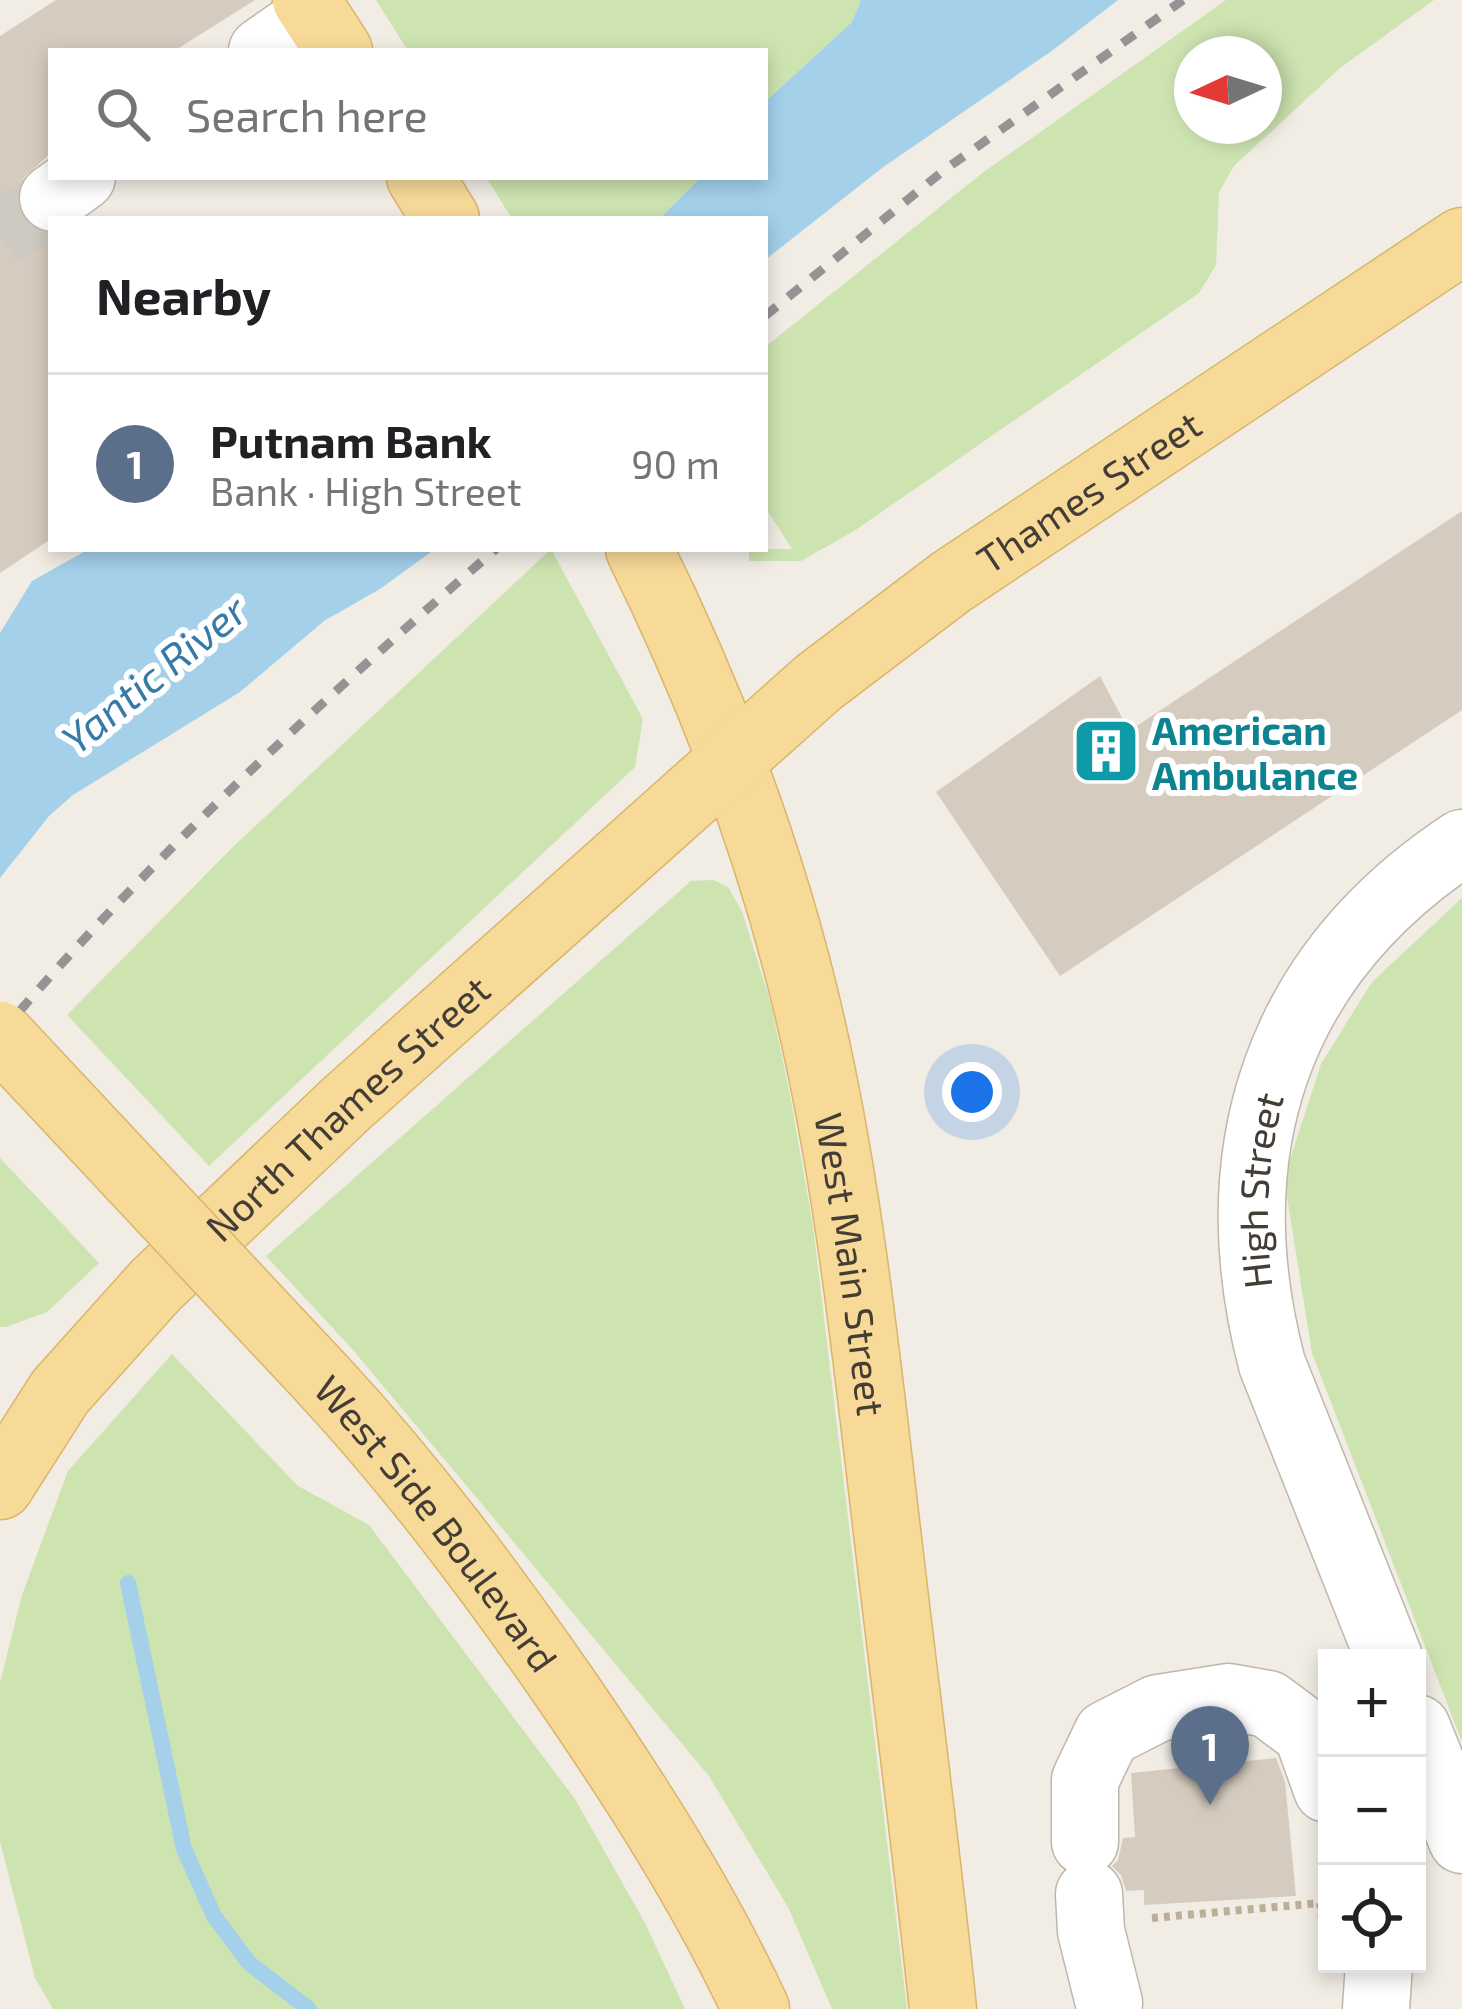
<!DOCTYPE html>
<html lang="en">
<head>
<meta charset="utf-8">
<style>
	:root { --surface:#fff; --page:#f2f2f2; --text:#202124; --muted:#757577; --line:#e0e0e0; --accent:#ea580c }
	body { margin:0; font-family:"Exo 2",sans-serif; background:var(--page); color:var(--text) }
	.controls { position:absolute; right:36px; bottom:36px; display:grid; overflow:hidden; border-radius:0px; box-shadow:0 6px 18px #0003 }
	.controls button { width:108px; height:108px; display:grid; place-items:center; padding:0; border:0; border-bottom:3px solid var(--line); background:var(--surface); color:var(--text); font:60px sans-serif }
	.compass { position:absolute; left:1174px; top:36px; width:108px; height:108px; border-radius:50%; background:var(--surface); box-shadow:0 6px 18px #0003; rotate:266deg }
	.you { position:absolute; left:972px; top:1092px; width:42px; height:42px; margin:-30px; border:9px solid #fff; border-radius:50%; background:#1a73e8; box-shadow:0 0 0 18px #1a73e833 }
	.badge { display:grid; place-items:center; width:78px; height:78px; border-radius:50%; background:var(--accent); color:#fff; font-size:39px; font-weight:700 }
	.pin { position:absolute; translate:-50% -99px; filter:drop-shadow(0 3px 6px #0008) }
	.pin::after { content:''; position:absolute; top:63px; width:42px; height:36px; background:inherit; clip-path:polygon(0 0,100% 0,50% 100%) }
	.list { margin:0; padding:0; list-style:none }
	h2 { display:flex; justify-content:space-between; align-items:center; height:156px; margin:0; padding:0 48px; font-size:51px }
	h2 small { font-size:39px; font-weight:400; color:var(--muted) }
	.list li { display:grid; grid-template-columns:78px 1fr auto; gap:36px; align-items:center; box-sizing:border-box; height:180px; padding:0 48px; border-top:3px solid var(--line) }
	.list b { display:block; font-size:45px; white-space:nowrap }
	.list p { margin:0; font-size:39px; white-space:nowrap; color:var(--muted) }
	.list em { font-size:39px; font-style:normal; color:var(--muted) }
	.icon { flex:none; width:66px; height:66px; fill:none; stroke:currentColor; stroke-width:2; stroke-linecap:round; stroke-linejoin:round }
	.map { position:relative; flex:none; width:1462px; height:2009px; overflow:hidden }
	.search { position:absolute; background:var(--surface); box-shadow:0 6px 18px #0003; left:48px; top:48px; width:720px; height:132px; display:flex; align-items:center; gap:30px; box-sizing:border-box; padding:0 42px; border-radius:0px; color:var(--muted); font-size:45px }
	.panel { position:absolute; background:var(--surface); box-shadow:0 6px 18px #0003; left:48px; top:216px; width:720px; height:336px; border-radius:0px }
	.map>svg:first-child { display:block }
	.green { fill:#cde3b0; fill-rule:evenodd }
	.water { fill:#a4d0ea }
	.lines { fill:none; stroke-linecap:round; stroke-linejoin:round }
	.stream { stroke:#a4d0ea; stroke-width:16 }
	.building { fill:#d5cbbe }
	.minor-tunnel { stroke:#cecac2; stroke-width:66; stroke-dasharray:66 33; stroke-linecap:butt }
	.minor-casing { stroke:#bfb7ab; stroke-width:69 }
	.major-casing { stroke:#dab569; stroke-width:69 }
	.path { stroke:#bcaf9a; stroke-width:8; stroke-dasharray:6 6; stroke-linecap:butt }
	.minor { stroke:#fff; stroke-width:66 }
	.major { stroke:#f7d998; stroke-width:66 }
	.rail { stroke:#949494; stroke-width:9; stroke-dasharray:15 15; stroke-linecap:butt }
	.major-bridge-casing { stroke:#dab569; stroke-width:69; stroke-linecap:butt }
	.major-bridge { stroke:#f7d998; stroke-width:66 }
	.labels { text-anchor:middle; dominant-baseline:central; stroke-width:12; stroke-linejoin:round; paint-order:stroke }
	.street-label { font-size:39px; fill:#433d35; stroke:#fff }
	.culture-label { font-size:39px; font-weight:bold; fill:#0d838f; stroke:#fff; text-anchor:start }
	.water-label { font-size:42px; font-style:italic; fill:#367aa6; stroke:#fff }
</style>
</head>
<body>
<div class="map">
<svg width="1462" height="2009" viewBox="0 0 1462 2009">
	<rect width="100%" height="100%" fill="#f1ede5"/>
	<g class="green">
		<polygon points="376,0 861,0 852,22 765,102 765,51 408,51"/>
		<path d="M1226 0H1434L1340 68 1234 166 1219 192 1216 265 1199 293 854 531 801 561H749V549H792L765 507V347L981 174ZM1192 54H1264V126H1192Z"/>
		<polygon points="486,177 701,177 659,219 512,219"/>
		<polygon points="551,549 643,719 635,767 209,1166 67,1015 236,844"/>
		<polygon points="713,880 728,887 742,911 771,1004 790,1095 813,1226 907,2009 832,2009 788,1907 709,1776 353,1350 266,1256 691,881"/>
		<polygon points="1462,898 1462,1742 1312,1353 1284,1178 1321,1064 1372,982"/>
		<polygon points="0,1158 99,1263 47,1312 6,1327 0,1327"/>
		<polygon points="172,1354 298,1486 369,1525 575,1799 645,1923 685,2009 53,2009 35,1978 0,1842 0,1683 22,1595 68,1471"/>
	</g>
	<g class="water">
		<polygon points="861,0 1118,0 1053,50 882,168 765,260 765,219 659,219 701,177 765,177 765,102 852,22"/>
		<polygon points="89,549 435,549 380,589 324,621 240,692 73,795 49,816 0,878 0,633 32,581"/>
	</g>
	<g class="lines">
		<polyline class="stream" points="128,1583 184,1849 214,1916 249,1963 309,2009"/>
	</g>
	<g class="building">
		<polygon points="56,0 255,0 174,51 51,51 51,153 19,182 16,201 23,221 37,232 51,235 51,539 0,573 0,36"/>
		<polygon points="1462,511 1462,710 1060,976 936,792 1100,676 1129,731"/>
		<polygon points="1276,1758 1285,1782 1296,1896 1144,1905 1144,1890 1126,1891 1121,1875 1112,1866 1118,1860 1123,1838 1135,1837 1131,1773"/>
	</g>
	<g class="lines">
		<polyline class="minor-tunnel" points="0,236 53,198"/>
		<defs>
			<g id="minor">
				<polyline points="262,51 315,14"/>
				<polyline points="53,198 82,177"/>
				<path id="s1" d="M1389 1658 1272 1364C1216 1151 1276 966 1462 843"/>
				<polyline points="1417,1728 1462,1840"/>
				<polyline points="1085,1842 1085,1780 1107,1734 1158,1708 1228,1697 1268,1704 1307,1733 1327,1789"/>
				<polyline points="1089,1894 1091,1931 1109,2003"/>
				<polyline points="1376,2009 1379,1964"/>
			</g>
			<g id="major">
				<polyline points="306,0 339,51"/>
				<polyline points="420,177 446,219"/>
				<path id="s2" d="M639 549C716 705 779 874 816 1045 852 1210 869 1381 889 1548 907 1702 927 1855 943 2009"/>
				<path id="s3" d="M323 1380C412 1476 490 1580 565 1688 635 1790 704 1897 756 2009"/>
				<path id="s4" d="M0 1486 60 1392 156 1285 347 1103 819 682 951 582 1462 241"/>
			</g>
		</defs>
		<use href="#minor" class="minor-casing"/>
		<use href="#major" class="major-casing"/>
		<polyline class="path" points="1152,1918 1320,1903 1324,1935"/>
		<use href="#minor" class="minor"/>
		<use href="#major" class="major"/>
		<g class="rail">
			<polyline points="765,316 943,171 1183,0"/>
			<path d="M0 1034C150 857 321 701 496 549"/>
		</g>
		<defs>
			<polyline id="major-bridge" points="0,1035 323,1380"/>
		</defs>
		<use href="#major-bridge" class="major-bridge-casing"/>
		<use href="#major-bridge" class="major-bridge"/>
	</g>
	<defs>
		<symbol id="building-square" viewBox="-11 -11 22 22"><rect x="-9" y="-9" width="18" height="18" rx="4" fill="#0f9aa8" stroke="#fff"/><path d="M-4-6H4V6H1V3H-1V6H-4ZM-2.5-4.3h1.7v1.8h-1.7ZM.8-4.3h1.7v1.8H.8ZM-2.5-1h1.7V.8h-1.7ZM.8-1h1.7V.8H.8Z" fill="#fff"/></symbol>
	</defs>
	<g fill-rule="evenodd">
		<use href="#building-square" x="1068" y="713" width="76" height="76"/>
	</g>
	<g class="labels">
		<g class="street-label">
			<text stroke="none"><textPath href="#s4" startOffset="1482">Thames Street</textPath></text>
			<text stroke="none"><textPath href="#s4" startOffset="516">North Thames Street</textPath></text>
			<text stroke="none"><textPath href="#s1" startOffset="492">High Street</textPath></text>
			<text stroke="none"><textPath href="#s2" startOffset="750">West Main Street</textPath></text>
			<text stroke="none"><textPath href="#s3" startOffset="183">West Side Boulevard</textPath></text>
		</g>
		<g class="culture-label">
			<text x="1152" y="729">American<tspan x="1152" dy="45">Ambulance</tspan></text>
		</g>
		<g class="water-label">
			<text transform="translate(153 673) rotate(-39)">Yantic River</text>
		</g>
	</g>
</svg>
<div class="controls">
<button>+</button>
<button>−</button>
<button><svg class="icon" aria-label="locate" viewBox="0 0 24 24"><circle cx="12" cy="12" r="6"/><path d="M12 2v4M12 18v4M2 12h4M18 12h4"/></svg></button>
</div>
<svg class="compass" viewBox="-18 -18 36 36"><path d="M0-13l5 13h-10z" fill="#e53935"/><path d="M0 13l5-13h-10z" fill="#757577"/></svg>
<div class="you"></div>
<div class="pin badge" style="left:1210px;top:1805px;background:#5c6f8a">1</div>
<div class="search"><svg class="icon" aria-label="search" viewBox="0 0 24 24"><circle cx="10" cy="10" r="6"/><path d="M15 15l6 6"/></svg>Search here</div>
<section class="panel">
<h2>Nearby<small></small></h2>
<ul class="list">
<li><span class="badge" style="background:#5c6f8a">1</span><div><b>Putnam Bank</b><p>Bank · High Street</p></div><em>90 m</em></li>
</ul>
</section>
</div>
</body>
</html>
